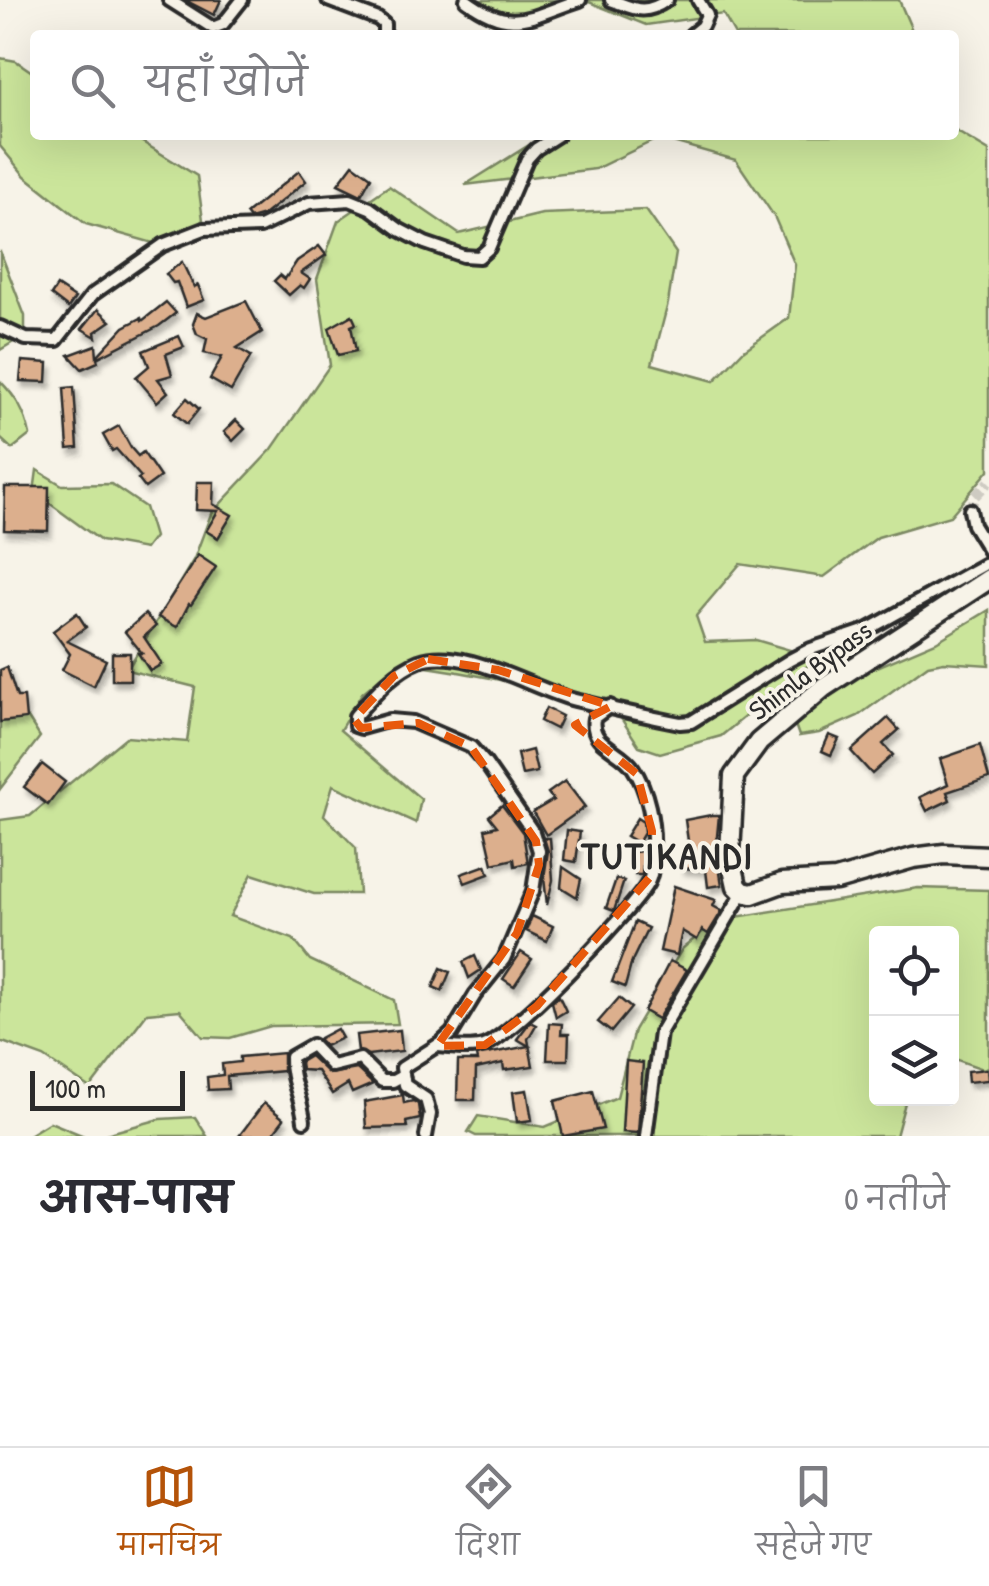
<!DOCTYPE html>
<html lang="hi">
<head>
<meta charset="utf-8">
<style>
	:root { --surface:#fff; --page:#f7f7f7; --text:#2b2b33; --muted:#7c7c81; --line:#e1e1e2; --accent:#b45309 }
	body { margin:0; font-family:"Patrick Hand","Playpen Sans Deva",sans-serif; background:var(--page); color:var(--text) }
	.controls { position:absolute; right:30px; bottom:30px; display:grid; overflow:hidden; border-radius:10px; box-shadow:0 10px 40px #0002 }
	.controls button { width:90px; height:90px; display:grid; place-items:center; padding:0; border:0; border-bottom:2px solid var(--line); background:var(--surface); color:var(--text); font:50px sans-serif }
	.scale { position:absolute; left:30px; bottom:25px; width:155px; box-sizing:border-box; padding-left:10px; border:5px solid #2b2b2b; border-top:0; font-size:28px; line-height:35px; white-space:nowrap; color:#2b2b2b; -webkit-text-stroke:8px #f7f3e8; paint-order:stroke }
	.list { margin:0; padding:0; list-style:none }
	h2 { display:flex; justify-content:space-between; align-items:center; height:130px; margin:0; padding:0 40px; font-size:42px }
	h2 small { font-size:32px; font-weight:400; color:var(--muted) }
	.icon { flex:none; width:55px; height:55px; fill:none; stroke:currentColor; stroke-width:2; stroke-linecap:round; stroke-linejoin:round }
	.map { position:relative; flex:none; width:989px; height:1136px; overflow:hidden }
	.search { position:absolute; background:var(--surface); box-shadow:0 10px 40px #0002; left:30px; right:30px; top:30px; height:110px; display:flex; align-items:center; gap:25px; box-sizing:border-box; padding:0 35px; border-radius:10px; color:var(--muted); font-size:38px }
	.sheet { height:310px; background:var(--surface) }
	nav { display:flex; justify-content:space-around; align-items:center; box-sizing:border-box; height:140px; border-top:2px solid var(--line); background:var(--surface); font-size:28px; color:var(--muted) }
	nav a { display:grid; justify-items:center; gap:5px }
	nav .on { color:var(--accent) }
	.map>svg:first-child { display:block }
	.green { fill:#cbe59b; stroke:#7b8863; stroke-width:2.5 }
	.building { fill:#dcaf8d; stroke:#2b2b2b; stroke-width:2.5; filter:url(#shadow) }
	.lines { fill:none; stroke-linecap:round; stroke-linejoin:round }
	.minor-tunnel { stroke:#cecbc2; stroke-width:10; stroke-dasharray:10 5; stroke-linecap:butt }
	.minor-casing { stroke:#2b2b2b; stroke-width:18 }
	.trunk-casing { stroke:#2b2b2b; stroke-width:25 }
	.minor { stroke:#f7f3e8; stroke-width:10 }
	.trunk { stroke:#f7f3e8; stroke-width:18 }
	.marked { fill:none; stroke:#e8590c; stroke-width:8; stroke-dasharray:20 12; stroke-linejoin:round }
	.labels { text-anchor:middle; dominant-baseline:central; stroke-width:8; stroke-linejoin:round; paint-order:stroke }
	.street-label { font-size:28px; fill:#2b2b2b; stroke:#f7f3e8 }
	.district-label { font-size:38px; font-weight:bold; letter-spacing:2.5px; fill:#2b2b2b; stroke:#f7f3e8 }
</style>
</head>
<body>
<div class="map">
<svg width="989" height="1136" viewBox="0 0 989 1136">
	<defs>
		<filter id="shadow"><feDropShadow dx="3" dy="5.5" stdDeviation="2.5" flood-color="#0004"/></filter>
	</defs>
	<rect width="100%" height="100%" fill="#f7f3e8"/>
	<filter id="ink" filterUnits="userSpaceOnUse"><feTurbulence type="fractalNoise" baseFrequency=".01" numOctaves="2"/><feDisplacementMap in="SourceGraphic" scale="20" xChannelSelector="R" yChannelSelector="G"/><feConvolveMatrix kernelMatrix="1 2 1 2 8 2 1 2 1" color-interpolation-filters="sRGB"/></filter>
	<g filter="url(#ink)">
		<g class="green">
			<polygon points="464,0 899,0 914,35 735,35 723,14 646,25 589,2 561,13 501,18"/>
			<polygon points="0,58 16,61 35,74 35,135 131,135 197,176 203,220 190,233 153,243 86,224 25,176 0,146"/>
			<path d="M954 130 989 151V470L950 516 878 537 824 577 740 564 696 616 705 642 756 640 817 658 721 736 660 753 639 746 615 709C544 688 471 672 398 663L362 693 340 730 421 799 416 823 333 785 324 815 356 848 359 894H314L252 874 230 916 293 939 310 960 394 1000 398 1024 271 1026 230 1038 203 1037 180 1010 147 1013 90 1088 44 1057 0 1041V820L30 816 126 737 187 742 195 687 127 670 194 559 211 514 272 449 330 365 317 279 338 221 389 186 459 234 542 214 646 210 676 253 668 303 652 364 714 381 743 351 789 318 795 265 774 216 736 160 659 138 595 169 465 185 545 135H954Z"/>
			<polygon points="0,251 25,316 25,335 0,350"/>
			<path d="M0 381C17 398 25 412 30 435L12 449 0 438Z"/>
			<polygon points="37,470 62,485 111,484 145,507 154,537 145,549 101,541 34,492"/>
			<polygon points="989,610 989,665 944,662 928,665 858,716 819,733 799,736 793,719 837,684 936,642"/>
			<polygon points="0,713 28,718 40,737 0,789"/>
			<polygon points="918,888 989,890 989,1067 983,1069 952,1058 952,934 876,934 876,1098 906,1099 896,1136 476,1136 468,1132 478,1116 545,1127 617,1097 634,1030 682,949 717,920"/>
			<polygon points="195,1117 207,1136 99,1136 160,1119"/>
			<polygon points="50,1122 84,1136 27,1136"/>
		</g>
		<g class="building">
			<polygon points="185,0 221,0 214,15"/>
			<polygon points="353,164 371,177 361,195 338,184"/>
			<polygon points="299,171 306,181 264,215 250,219 246,214"/>
			<polygon points="319,246 326,255 301,273 310,279 304,288 300,285 289,295 274,281 280,275 285,279 297,261"/>
			<polygon points="182,262 194,287 198,285 204,300 186,307 177,282 173,283 166,274"/>
			<polygon points="57,286 75,298 68,308 51,295"/>
			<polygon points="246,301 262,332 237,348 251,356 231,391 210,379 222,357 204,353 207,339 197,334 193,324 197,313 206,317"/>
			<polygon points="166,302 176,313 159,326 97,358 98,362 82,369 69,355 96,345 97,356 124,327 141,318 142,321"/>
			<polygon points="98,309 111,321 95,332 96,337 82,329"/>
			<polygon points="352,315 356,324 351,326 356,351 338,355 329,328"/>
			<polygon points="179,336 184,347 166,354 172,375 158,379 168,392 157,402 136,377 149,366 143,351"/>
			<polygon points="22,361 48,363 47,382 20,381"/>
			<polygon points="74,387 78,448 68,449 64,388"/>
			<polygon points="187,398 199,409 187,424 174,413"/>
			<polygon points="236,420 245,429 233,441 224,432"/>
			<polygon points="119,426 131,448 138,456 143,452 160,477 145,488 138,479 141,477 116,449 112,451 103,435"/>
			<polygon points="197,482 214,482 213,504 232,515 218,538 206,531 218,511 196,510"/>
			<polygon points="5,487 49,487 48,531 4,530"/>
			<polygon points="198,555 216,567 191,605 189,604 177,627 158,617"/>
			<polygon points="77,613 86,627 67,641 106,660 94,686 62,670 70,654 53,631"/>
			<polygon points="145,614 156,626 144,637 162,664 150,671 138,653 142,653 125,632"/>
			<rect x="112" y="653" width="18" height="27"/>
			<polygon points="7,667 17,697 24,697 26,719 0,722 0,670"/>
			<polygon points="546,708 562,716 556,729 540,721"/>
			<polygon points="888,718 899,730 883,744 893,755 872,774 851,751"/>
			<polygon points="829,735 839,739 831,755 822,751"/>
			<polygon points="980,745 989,778 947,792 950,800 927,811 920,797 948,784 940,759"/>
			<polygon points="532,750 537,772 522,775 517,754"/>
			<polygon points="42,764 65,782 48,805 24,787"/>
			<polygon points="565,781 585,807 546,835 533,812 553,800 548,793"/>
			<polygon points="502,805 523,833 528,863 515,866 514,859 493,864 485,829 497,826 489,816"/>
			<polygon points="711,815 719,815 716,847 722,885 708,887 706,870 682,868 684,847 689,848 685,820"/>
			<polygon points="637,818 643,822 644,833 638,843 626,836"/>
			<polygon points="567,830 580,832 576,862 564,860"/>
			<polygon points="544,838 550,838 553,880 547,905 544,878 548,851"/>
			<polygon points="644,851 642,875 635,875 633,852"/>
			<polygon points="486,865 489,874 465,883 461,874"/>
			<polygon points="563,867 581,879 577,897 561,887"/>
			<polygon points="616,879 624,881 614,911 606,908"/>
			<polygon points="674,886 716,900 713,906 722,911 708,934 702,930 697,940 682,931 677,955 660,951"/>
			<polygon points="532,916 553,926 547,941 526,931"/>
			<polygon points="635,922 648,928 632,961 625,987 612,982"/>
			<polygon points="521,952 532,959 514,986 503,979"/>
			<polygon points="475,956 481,970 469,978 463,962"/>
			<polygon points="670,961 687,970 658,1019 644,1011"/>
			<polygon points="441,968 450,972 442,991 433,987"/>
			<polygon points="559,996 566,1011 556,1017 552,1002"/>
			<polygon points="619,998 631,1008 611,1032 598,1022"/>
			<polygon points="530,1022 536,1025 528,1039 533,1066 504,1070 503,1063 476,1069 475,1100 457,1100 458,1061 477,1061 476,1056 529,1046 517,1039"/>
			<polygon points="549,1023 562,1024 561,1034 569,1034 568,1060 547,1060"/>
			<polygon points="337,1029 342,1038 325,1046 318,1039"/>
			<polygon points="400,1030 402,1051 368,1055 358,1051 356,1035"/>
			<polygon points="283,1053 283,1071 227,1076 228,1089 208,1090 207,1077 223,1075 222,1064 240,1062 240,1057"/>
			<polygon points="310,1056 329,1074 357,1069 373,1084 352,1093 348,1084 332,1094 317,1071 301,1070 300,1062"/>
			<polygon points="626,1061 643,1063 638,1133 622,1132"/>
			<polygon points="987,1069 988,1080 968,1082 967,1071"/>
			<polygon points="527,1090 532,1120 517,1122 513,1092"/>
			<polygon points="593,1091 603,1129 563,1136 555,1101"/>
			<polygon points="403,1095 404,1103 413,1101 418,1104 420,1119 406,1122 407,1127 366,1128 364,1102"/>
			<polygon points="264,1103 284,1119 271,1136 239,1136"/>
		</g>
		<g class="lines">
			<polyline class="minor-tunnel" points="970,510 975,496 989,482"/>
			<defs>
				<g id="minor">
					<polyline points="169,0 213,28 223,24 242,0"/>
					<polyline points="328,0 378,19 384,24 384,35"/>
					<path d="M466 0C513 35 530 16 580 0"/>
					<path d="M611 0C635 9 644 16 667 0"/>
					<polyline points="691,35 702,26 707,15 698,0"/>
					<polyline points="0,327 26,339 57,340 92,295 163,245 204,229 260,227 309,203 350,200 370,208 400,230 425,243 463,256 479,257 489,248 527,159 536,149 558,135"/>
					<polyline points="970,510 973,525 989,551"/>
					<path d="M437 1046C452 1047 469 1050 483 1046 512 1037 626 916 646 886 653 876 653 862 653 849 654 823 648 790 633 768 621 749 589 745 594 718L610 706"/>
					<path d="M304 1121C302 1098 290 1080 291 1057L312 1045 332 1066 360 1059 382 1081H393L402 1076"/>
					<path d="M426 1136 430 1114 426 1099 405 1085 402 1068 441 1043 452 1033 475 995 504 959 533 891 539 851 533 832 486 764 471 747 413 722 390 720 361 728 355 726V716C373 696 393 671 419 661 464 645 532 689 575 700 609 708 645 716 680 723L691 722 790 660 811 649 867 630 989 562"/>
					<polyline points="646,1136 660,1033 743,892"/>
				</g>
				<polyline id="trunk" points="989,579 824,687 759,742 734,776 730,854 737,886 743,892 752,894 782,883 836,880 913,858 944,854 989,856"/>
			</defs>
			<use href="#minor" class="minor-casing"/>
			<use href="#trunk" class="trunk-casing"/>
			<use href="#minor" class="minor"/>
			<use href="#trunk" class="trunk"/>
		</g>
	</g>
	<path class="marked" d="M428 659 498 670 611 706 575 725 637 774 652 831 651 876 537 1006 485 1045 437 1046 517 933 539 865 536 841 471 747 418 723 361 728 354 719 394 676Z"/>
	<g class="labels">
		<g class="street-label">
			<text transform="translate(810 670) rotate(-37)">Shimla Bypass</text>
		</g>
		<g class="district-label">
			<text x="668" y="855">TUTIKANDI</text>
		</g>
	</g>
</svg>
<div class="controls">
<button><svg class="icon" aria-label="locate" viewBox="0 0 24 24"><circle cx="12" cy="12" r="6"/><path d="M12 2v4M12 18v4M2 12h4M18 12h4"/></svg></button>
<button><svg class="icon" aria-label="layers" viewBox="0 0 24 24"><path d="M12 4l9 5-9 5-9-5zM3 14l9 5 9-5"/></svg></button>
</div>
<div class="scale">100 m</div>
<div class="search"><svg class="icon" aria-label="search" viewBox="0 0 24 24"><circle cx="10" cy="10" r="6"/><path d="M15 15l6 6"/></svg>यहाँ खोजें</div>
</div>
<section class="sheet">
<h2>आस-पास<small>0 नतीजे</small></h2>
<ul class="list">
</ul>
</section>
<nav>
<a class="on"><svg class="icon" aria-label="map" viewBox="0 0 24 24"><path d="M3 6l6-2 6 2 6-2v14l-6 2-6-2-6 2zM9 4v14M15 6v14"/></svg>मानचित्र</a>
<a><svg class="icon" aria-label="directions" viewBox="0 0 24 24"><path d="M12 3l9 9-9 9-9-9zM9 14v-3h6M13 9l2 2-2 2"/></svg>दिशा</a>
<a><svg class="icon" aria-label="saved" viewBox="0 0 24 24"><path d="M7 4h10v16l-5-4-5 4z"/></svg>सहेजे गए</a>
</nav>
</body>
</html>
